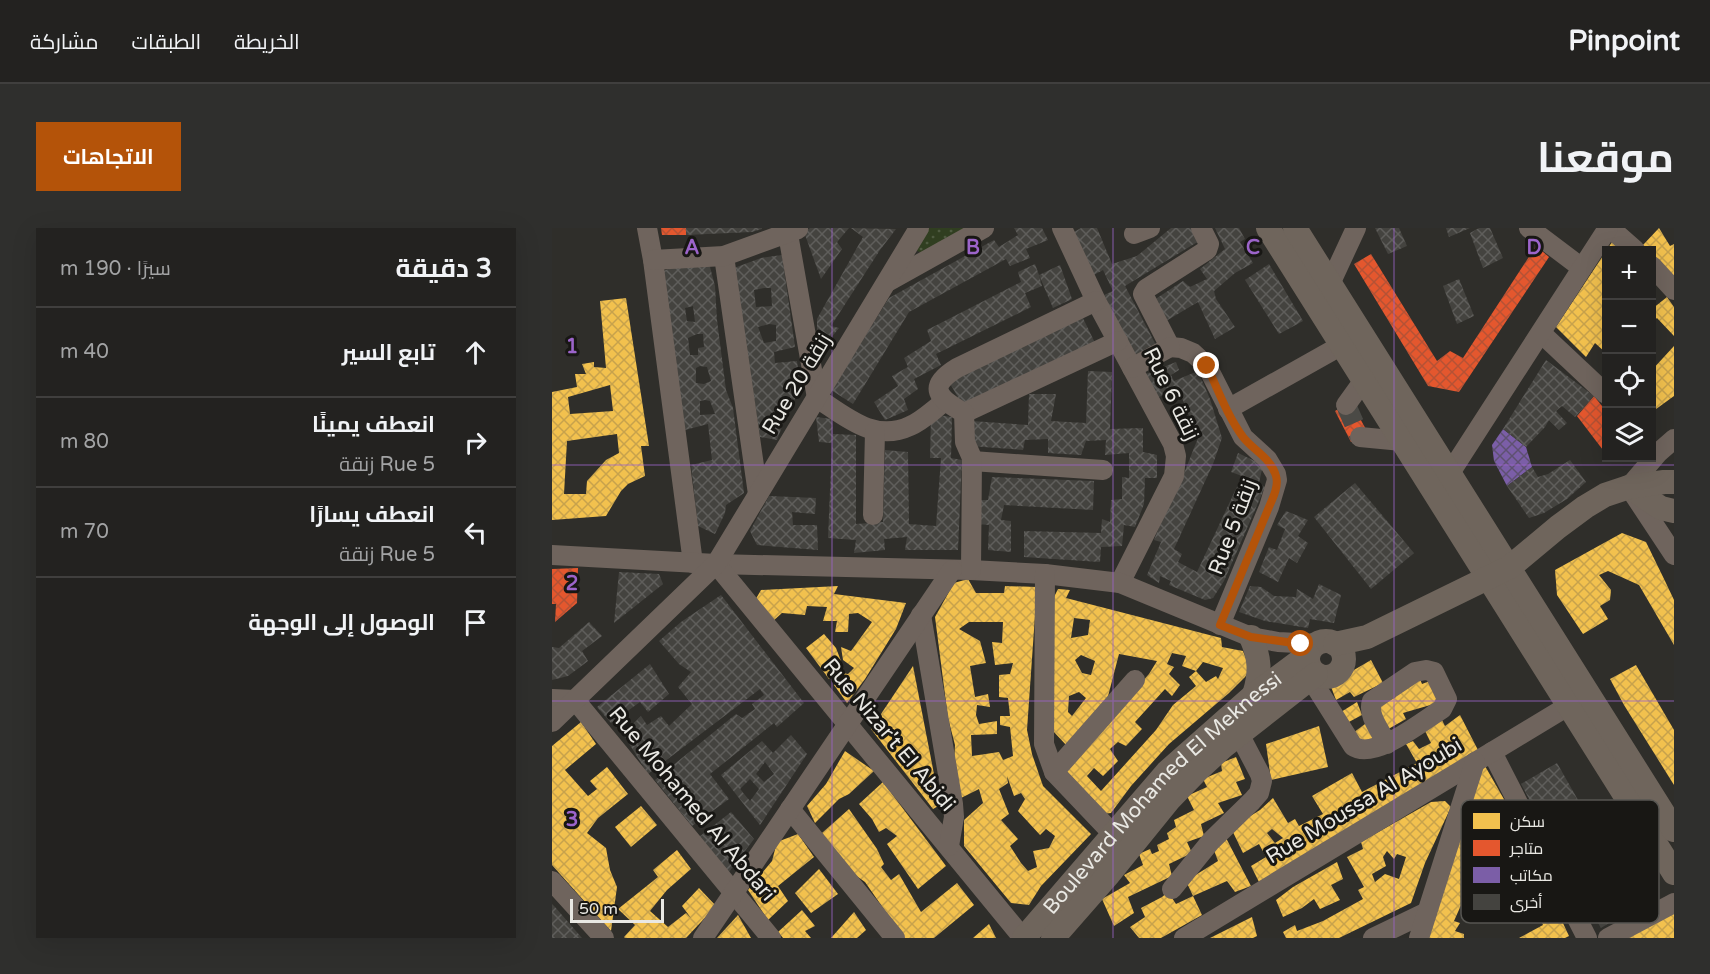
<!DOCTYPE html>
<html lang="ar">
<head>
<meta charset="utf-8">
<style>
	:root { --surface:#232220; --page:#2f2f2d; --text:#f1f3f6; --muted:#a3a4a5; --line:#403f3e; --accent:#b45309 }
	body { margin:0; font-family:"Varela Round",Cairo,sans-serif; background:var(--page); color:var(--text); direction:rtl }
	.controls { position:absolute; right:18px; top:18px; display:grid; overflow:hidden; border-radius:0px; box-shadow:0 6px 24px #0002 }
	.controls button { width:54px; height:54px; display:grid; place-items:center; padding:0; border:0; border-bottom:2px solid var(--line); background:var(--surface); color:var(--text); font:30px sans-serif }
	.scale { position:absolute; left:18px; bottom:15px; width:94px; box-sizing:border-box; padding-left:6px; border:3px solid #e9e8e3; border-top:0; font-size:16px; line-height:21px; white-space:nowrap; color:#e9e8e3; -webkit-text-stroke:4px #181714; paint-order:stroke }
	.stop { position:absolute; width:18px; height:18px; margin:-14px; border:4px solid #b45309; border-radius:50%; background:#fff }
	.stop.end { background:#b45309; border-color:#fff; box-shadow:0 2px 6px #0008 }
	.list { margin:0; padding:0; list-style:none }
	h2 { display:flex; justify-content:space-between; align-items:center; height:78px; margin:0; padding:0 24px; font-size:26px }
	h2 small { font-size:20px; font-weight:400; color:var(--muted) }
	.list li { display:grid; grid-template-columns:39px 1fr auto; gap:18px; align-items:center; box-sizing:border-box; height:90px; padding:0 24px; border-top:2px solid var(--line) }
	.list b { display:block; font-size:22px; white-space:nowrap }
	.list p { margin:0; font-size:20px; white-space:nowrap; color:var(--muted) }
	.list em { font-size:20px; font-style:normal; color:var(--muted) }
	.icon { flex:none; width:33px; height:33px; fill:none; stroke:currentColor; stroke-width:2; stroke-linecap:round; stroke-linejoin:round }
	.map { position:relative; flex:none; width:1122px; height:710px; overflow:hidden; direction:ltr; border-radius:0px }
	header { display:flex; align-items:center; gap:36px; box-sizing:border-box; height:84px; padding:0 30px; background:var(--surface); border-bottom:2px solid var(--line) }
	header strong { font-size:28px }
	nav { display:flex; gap:33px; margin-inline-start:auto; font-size:21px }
	.intro { display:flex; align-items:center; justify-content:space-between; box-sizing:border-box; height:144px; padding:0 36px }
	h1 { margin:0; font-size:42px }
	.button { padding:15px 27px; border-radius:0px; background:var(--accent); color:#fff; font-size:21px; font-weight:700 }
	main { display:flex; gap:36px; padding:0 36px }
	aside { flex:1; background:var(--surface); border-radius:0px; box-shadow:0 6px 24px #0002 }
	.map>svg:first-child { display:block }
	.garden { fill:url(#garden-dots) }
	.homes { fill:url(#homes-cross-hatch); fill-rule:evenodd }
	.shops { fill:url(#shops-cross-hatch) }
	.offices { fill:url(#offices-cross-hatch) }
	.building { fill:url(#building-cross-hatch); fill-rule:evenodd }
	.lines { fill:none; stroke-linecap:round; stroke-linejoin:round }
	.minor-tunnel { stroke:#4b4a46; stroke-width:20; stroke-dasharray:20 10; stroke-linecap:butt }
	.minor { stroke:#6f645d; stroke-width:20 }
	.major { stroke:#6f655c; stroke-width:24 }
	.route { stroke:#b45309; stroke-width:8 }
	.grid { fill:none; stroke:#9c64ca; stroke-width:1.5; stroke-opacity:0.55 }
	.labels { text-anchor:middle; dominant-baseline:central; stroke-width:6; stroke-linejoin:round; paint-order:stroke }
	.street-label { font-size:21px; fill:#e9e8e3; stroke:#181714 }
	.key { fill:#181714; stroke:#575652; stroke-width:1.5 }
	.key-label { font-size:16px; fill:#e9e8e3 }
	.grid-label { font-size:20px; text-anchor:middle; font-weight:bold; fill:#9c64ca; stroke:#181714; stroke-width:6; stroke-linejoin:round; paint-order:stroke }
</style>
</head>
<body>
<header>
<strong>Pinpoint</strong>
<nav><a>الخريطة</a><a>الطبقات</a><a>مشاركة</a></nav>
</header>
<div class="intro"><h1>موقعنا</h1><a class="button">الاتجاهات</a></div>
<main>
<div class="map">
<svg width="1122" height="710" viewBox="0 0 1122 710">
	<defs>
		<pattern id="garden-dots" width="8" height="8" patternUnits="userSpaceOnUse" patternTransform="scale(1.5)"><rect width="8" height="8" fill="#303e20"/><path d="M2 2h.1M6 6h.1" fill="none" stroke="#4e5a40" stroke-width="1.8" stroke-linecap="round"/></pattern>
		<pattern id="homes-cross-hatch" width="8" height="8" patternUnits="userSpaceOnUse" patternTransform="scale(1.5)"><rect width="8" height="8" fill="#f2c14e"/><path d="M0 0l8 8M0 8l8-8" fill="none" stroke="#c7a24c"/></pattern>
		<pattern id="shops-cross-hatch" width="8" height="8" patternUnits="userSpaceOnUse" patternTransform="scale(1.5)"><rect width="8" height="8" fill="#e4572e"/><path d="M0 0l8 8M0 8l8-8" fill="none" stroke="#b55235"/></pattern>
		<pattern id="offices-cross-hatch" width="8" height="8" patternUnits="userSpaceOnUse" patternTransform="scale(1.5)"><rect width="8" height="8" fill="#7b5ea7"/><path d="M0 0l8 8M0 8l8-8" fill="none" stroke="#5e5171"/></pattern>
		<pattern id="building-cross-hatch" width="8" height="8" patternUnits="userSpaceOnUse" patternTransform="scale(1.5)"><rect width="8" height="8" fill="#44433f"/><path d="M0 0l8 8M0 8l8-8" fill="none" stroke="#5f5e5b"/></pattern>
	</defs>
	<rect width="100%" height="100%" fill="#2f2e2a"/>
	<polygon class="garden" points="375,0 417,0 369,25 364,22"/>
	<g class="homes">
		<polygon points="1107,0 1118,18 1122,16 1122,54 1100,27 1100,22 1095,22 1091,17"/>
		<polygon points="1062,11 1073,22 1054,22 1054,125 1043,115 1034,129 1004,99"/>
		<polygon points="1115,69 1122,79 1122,108 1105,90 1100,94 1100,81"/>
		<path d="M74 70 97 218H89L93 248 76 256 69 263 54 288 0 292V164L25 159 23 146H34L30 136 42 134V139L54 140 48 73ZM58 157 61 183 18 186 16 169ZM65 206 67 225 54 232 35 253 34 266H12L15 213Z"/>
		<polygon points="1122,118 1122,168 1100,184 1100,142"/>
		<polygon points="1070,305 1094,314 1113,353 1122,372 1122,417 1087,357 1056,343 1047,347 1059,362 1058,372 1048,378 1056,391 1031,406 1005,367 1003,342"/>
		<path d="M416 351 424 365H452L453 358 485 359 475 502 480 526 491 558 539 606 489 658 477 677 459 675 412 618V592L431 575 427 561 407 571 402 534 403 517 396 490 383 389 402 355ZM417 394H451L450 415 440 414 443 437 461 435 458 446 447 447V469L456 470 458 488H448V497L458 499 461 528 451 532 447 524 420 528 419 507 445 506V493L427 496 424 487 425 477 438 479 436 466 423 469 418 438 434 435 428 413 407 401ZM455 548 462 568 469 565 473 571 466 583 488 607 494 601 503 608 497 620 481 623 485 639 476 643 469 635 458 618 466 611 449 592 457 586 447 561 456 555Z"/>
		<polygon points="286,358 282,366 354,375 344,401 313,451 295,475 282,457 290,445 296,446 302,440 291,432 289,419 299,423 320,394 306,385 297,386 296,404 283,404 285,393 271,393 275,379 255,378 253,387 230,385 220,394 202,374 209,362"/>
		<path d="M506 361 518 362 514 370 669 410 670 419 691 423 698 441 693 449 677 465 617 516 579 558 559 585 550 586 512 541 597 446 605 433 567 426 554 476 515 518 501 503 499 375ZM522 390 538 392 536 407 519 410ZM620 425 634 428 630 438 644 443 651 434 671 440 666 451 664 448 654 454 644 443 637 449 644 458 621 477 604 502 549 563 535 548 542 540 551 548 566 533 558 521 566 514 574 518 590 501 583 494 613 461 620 468 628 457 617 446 622 439 615 436ZM529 427 543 433 539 447 530 445 523 432ZM527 464 534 470 520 488 516 484 517 468Z"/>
		<polygon points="272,406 284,420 289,433 277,451 254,420"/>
		<polygon points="819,432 831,455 802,469 798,464 784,472 778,456"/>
		<polygon points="1084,437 1122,502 1122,557 1072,477 1058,451"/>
		<polygon points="361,438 388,577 381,581 319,501"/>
		<polygon points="868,451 870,456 883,451 892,473 851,485 854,491 831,504 823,479 844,469 840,461"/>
		<polygon points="805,474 810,487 793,496 789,484"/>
		<path d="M908 487 927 524 707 654 699 638 714 629 707 616 691 625 679 600 708 582 721 570 736 595 743 591 747 598 771 586 760 568 800 545 810 564 865 535 854 516 861 513 867 521 879 515 870 497 888 488 893 498ZM720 601 731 610 723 615 715 605Z"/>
		<polygon points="817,493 824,509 807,516 801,505"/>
		<polygon points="29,494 44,516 13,542 36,568 45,561 38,553 55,539 76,566 46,590 35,605 54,620 58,642 65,659 59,703 0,637 0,518"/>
		<polygon points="767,498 776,539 719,552 714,516"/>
		<polygon points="293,523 322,543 297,566 287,571 263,595 255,578 274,556"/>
		<polygon points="684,529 693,551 684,554 690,567 666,575 672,585 649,596 652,608 635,614 640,625 617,636 620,648 576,669 582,685 562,698 550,671 578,655 572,647 591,637 587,626 598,621 600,626 607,623 605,617 617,611 615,605 624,599 622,592 642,582 635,568 655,559 651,551 670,543 669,535"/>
		<polygon points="933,538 961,587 982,640 996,663 1017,708 1013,710 967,710 991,697 980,672 977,674 979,682 971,688 966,675 958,680 945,657 947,610 933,583 929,632 925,659 938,662 932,678 910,675 902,693 908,695 903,703 912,706 912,710 873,710 926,542"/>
		<polygon points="331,554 394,638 366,661 335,616 345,608 334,600 327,604 320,591 307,576"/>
		<path d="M893 573 899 579 873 635 859 675 787 710H734L731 704 743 697 745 703 771 693 811 671 806 662 812 659 795 629 811 621 809 614 879 574ZM835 623 842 631 845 626 854 629 847 651 833 646 823 654 820 646 834 638 831 629Z"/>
		<polygon points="89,578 105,597 79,619 63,599"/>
		<polygon points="297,581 325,621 332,636 329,639 339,652 347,646 369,684 405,655 422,677 382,710 352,710 313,654 299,644 270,605"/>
		<polygon points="246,606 262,629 226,658 236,673 216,692 196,662 220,633 225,614"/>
		<polygon points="674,610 699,658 683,664 675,653 641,668 634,653 666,633 660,617"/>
		<polygon points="125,622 139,641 115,662 98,683 116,699 134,685 139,690 130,678 147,660 164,678 134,710 73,710 72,709 83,697 66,681 106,649 101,642"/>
		<polygon points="785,634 791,651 779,657 788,672 768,681 762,671 750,680 731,689 724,672 741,659"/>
		<polygon points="267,641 286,666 259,685 243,665"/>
		<polygon points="616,664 624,676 641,668 650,687 609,710 587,710 578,699 593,689 589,680 610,669"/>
		<polygon points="250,682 263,698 253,703 259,710 231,710 226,704"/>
		<polygon points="1122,682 1122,710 1066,710"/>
		<polygon points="302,684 314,702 305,710 279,710"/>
		<polygon points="186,687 199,710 165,710"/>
		<polygon points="700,689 705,708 701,710 658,710"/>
		<polygon points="437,696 444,710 421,710"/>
	</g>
	<g class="shops">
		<polygon points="109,0 134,0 134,7 110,7"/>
		<polygon points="984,18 997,29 907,164 876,158 802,36 819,26 885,133 898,123 911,130"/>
		<polygon points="1042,168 1054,183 1054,226 1025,188"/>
		<polygon points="799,174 816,205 799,214 783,183"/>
		<polygon points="26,340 25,375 3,394 4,376 0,376 0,341"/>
	</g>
	<polygon class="offices" points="951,201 974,219 980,239 955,258 942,233 940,217"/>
	<g class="building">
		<polygon points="134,0 210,0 210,1 200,4 134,7"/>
		<polygon points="258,0 297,0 285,14 290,21 269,51 252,4"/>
		<polygon points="299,0 344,1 328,22 279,98 287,100 278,111 265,103 265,91 311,9"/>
		<polygon points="462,0 490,0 496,12 474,21 478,30 458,38 454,31 357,84 301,176 279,162 337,70 442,12 447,19 466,7"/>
		<polygon points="529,0 545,0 560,36 585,28 619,0 639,0 647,13 573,58 605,119 583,131 552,67 561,63 551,42 540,48 522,4"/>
		<polygon points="663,0 687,0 693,11 688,14 701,35 683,45 662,63 664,71 683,99 663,111 646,74 614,93 602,72 631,53 638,59 655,51 648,41 673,21"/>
		<polygon points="823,0 847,0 855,18 836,26"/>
		<polygon points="894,0 918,0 897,9"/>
		<polygon points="927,0 938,0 951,30 931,40 918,5"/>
		<path d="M230 27 243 119 222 124 223 135 245 133 248 157 239 181 229 182 231 196 225 212 208 209 182 40 209 30ZM212 60H219L220 78 204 79 202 62ZM217 96 224 97V113L212 115 206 99Z"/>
		<path d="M145 32 158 39 163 58 165 92 174 162 181 180 192 265 174 277 173 285 163 306 146 298 139 237 160 232 156 196 133 202 111 43ZM141 78 143 94 135 93 133 80ZM145 106H151L152 119 146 120V127H138L136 110ZM148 138 155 139 159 153 152 156 144 155V140ZM153 172 158 173 163 186 148 187V173Z"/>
		<polygon points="483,36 487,47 508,37 520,71 501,80 487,47 490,58 473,65 479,79 384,126 389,137 362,151 366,161 352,171 356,182 333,192 322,174 346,158 340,148 356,139 352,130 379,113 375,102 469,54 466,44"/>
		<polygon points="717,36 751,93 727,106 693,52"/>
		<polygon points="907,51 922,88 905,96 891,58"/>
		<polygon points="529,86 543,115 411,178 396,152"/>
		<polygon points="994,132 1042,168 1023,189 1010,178 1004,183 1015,195 1007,202 997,192 993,199 974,219 951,201"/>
		<polygon points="624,134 627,142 619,147 622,153 646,143 658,171 670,210 661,236 622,321 630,326 626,334 645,344 690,248 679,244 686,225 711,237 707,255 713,259 672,353 661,370 653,372 617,357 619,353 608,348 607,355 595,347 609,314 602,312 615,279 623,268 646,210 626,160 605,170 594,146"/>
		<polygon points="536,143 560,144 558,201 591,200 591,224 605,227 605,250 593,250 592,276 583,299 572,297 570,318 549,319 548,334 472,329 472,303 549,305 550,291 558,294 559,272 570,271 570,249 577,250 577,225 553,227 554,212 534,213 529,227 496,225 496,211 473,212 471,222 418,218 420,193 476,197 477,166 504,166 499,193 534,195"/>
		<polygon points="379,186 400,189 399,230 410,232 406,322 353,322 355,309 332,311 333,322 302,325 304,312 276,310 280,215 267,214 264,189 280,191 281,206 304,207 304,296 331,294 333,222 356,224 357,296 384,298 389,230 378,230"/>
		<polygon points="1018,232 1034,254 1015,271 992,285 977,290 955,258 980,239 986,249 996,246"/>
		<polygon points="440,249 542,253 541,282 452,277 449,292 459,293 459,324 436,322 437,297 425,296 425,272 436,272"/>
		<polygon points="803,255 862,325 819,361 762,289"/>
		<polygon points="217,268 264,270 263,286 240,284 241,297 265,297 266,322 205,317 198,303"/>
		<polygon points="734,283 756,292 746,308 756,315 745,335 737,330 726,354 707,344 717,319 725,322 733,301 725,297"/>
		<polygon points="67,344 107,346 111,356 62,395"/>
		<polygon points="767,356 789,367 782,395 758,391 756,400 713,393 687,384 698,358 709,359 722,368 744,369 745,361 761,371"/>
		<polygon points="169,367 252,475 225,499 222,495 158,546 177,571 140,598 103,552 184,486 190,490 203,481 200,476 212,467 208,461 96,546 71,506 89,488 95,497 109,488 117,498 140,476 126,459 139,444 127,436 107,413 129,394"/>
		<polygon points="37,394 50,408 30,423 36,433 16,448 0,452 0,419 7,420"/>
		<polygon points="98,436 117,466 96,484 88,474 59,495 45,479"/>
		<path d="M239 507 255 526 208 597 169 547 210 513 221 525ZM213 534 222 546 212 554 204 546ZM198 551 207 561 198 573 188 561Z"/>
		<polygon points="1005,535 1034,586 1024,591 1041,612 1022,623 991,577 983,582 969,556"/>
		<polygon points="179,584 202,611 174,648 147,609"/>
		<polygon points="1072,609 1091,641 1103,666 1049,700 1037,680 1066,663 1069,668 1077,664 1073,650 1034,670 1019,650 1030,644 1023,632"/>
		<polygon points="0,676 3,679 30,710 0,710"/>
	</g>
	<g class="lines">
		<polyline class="minor-tunnel" points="794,177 808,209"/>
		<g class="minor">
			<polyline points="95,0 101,32 141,335"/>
			<polyline points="510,0 544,73 621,216 624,228 622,248 568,355"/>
			<polyline points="977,0 1030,40"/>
			<polyline points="1058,0 1083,22"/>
			<path d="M236 6 265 170C293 188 322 215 358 198 370 193 381 182 392 174"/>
			<polyline points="582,6 598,0"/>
			<polyline points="172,28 206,266"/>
			<polyline points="101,32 172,28 246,1"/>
			<polyline points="1100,38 1122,62"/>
			<polyline points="337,53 432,0"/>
			<polyline points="778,56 804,0"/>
			<polyline points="989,105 1054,166"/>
			<polyline points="618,119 629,120 641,125 655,138 691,209 715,231 724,246 725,252 717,279 668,397"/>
			<polyline points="618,119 593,70 591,66 594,61 655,22 657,16 649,0"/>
			<polyline points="580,140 618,119"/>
			<polyline points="794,177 812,152"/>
			<polyline points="676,181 790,117"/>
			<polyline points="412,185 566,113"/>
			<polyline points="808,209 850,213"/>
			<polyline points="1122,211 1106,225 1077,259 1122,327"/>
			<polyline points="420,233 551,242"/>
			<polyline points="886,254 898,245 1056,0"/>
			<polyline points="321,287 323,204"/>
			<polyline points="0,327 164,336 419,342 493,346 568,355 699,409 726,414 764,416"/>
			<polyline points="164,336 471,710"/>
			<path d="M419 342 420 230 413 214 412 185C386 170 374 159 405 140L544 73"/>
			<polyline points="493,346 492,516 502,544 561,606"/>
			<polyline points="369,387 401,576 402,589 397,618"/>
			<path d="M759 451 801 518C822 533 872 492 890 481L895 471 882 444 874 442 863 444 820 473C815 488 829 503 835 516"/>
			<polyline points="0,471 23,472 219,710"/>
			<polyline points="0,494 164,336 367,0"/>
			<polyline points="940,524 1035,710"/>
			<polyline points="502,544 583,452"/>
			<polyline points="238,581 343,710"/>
			<polyline points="0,653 52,710"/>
			<polyline points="620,661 659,613 700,573 707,565 710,553 708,546 687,506"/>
			<polyline points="151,710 400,342"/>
			<polyline points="632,710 1016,478"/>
			<polyline points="821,710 875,684"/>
			<polyline points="867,710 923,534"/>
			<polyline points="1056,710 1122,675"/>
		</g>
		<g class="major">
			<polyline points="716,0 1122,645"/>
			<polyline points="743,0 1122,602"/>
			<polyline points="1077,259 1109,280 1122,283"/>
			<path d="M699 409C708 430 709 445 702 467"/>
			<circle cx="774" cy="431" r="18"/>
			<polyline points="783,416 815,409 958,339 1006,299 1033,279 1053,267 1077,259 1112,254 1122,254"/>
			<path id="s1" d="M472 710 615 544 702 467 756 427"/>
			<polyline points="501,710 557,646 617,572 646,542 672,518 764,446"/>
		</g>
	</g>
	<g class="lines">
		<path class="route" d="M655 138C666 162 676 189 691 209 702 223 719 230 724 248 727 258 721 270 717 279L668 397 699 409 749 416"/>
	</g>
	<path class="grid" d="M280 0V710M561 0V710M842 0V710M0 237H1122M0 473H1122"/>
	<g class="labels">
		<g class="street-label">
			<text transform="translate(245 156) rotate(-59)">Rue 20 زنقة</text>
			<text transform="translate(619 166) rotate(64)">Rue 6 زنقة</text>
			<text transform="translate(681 299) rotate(-69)">Rue 5 زنقة</text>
			<text transform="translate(337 507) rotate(50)">Rue Nizar't El Abidi</text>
			<text stroke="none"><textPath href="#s1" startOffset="201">Boulevard Mohamed El Meknessi</textPath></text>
			<text transform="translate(812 573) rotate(-31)">Rue Moussa Al Ayoubi</text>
			<text transform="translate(140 576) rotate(50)">Rue Mohamed Al Abdari</text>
		</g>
	</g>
	<rect x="909" y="572" width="198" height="123" rx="9" class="key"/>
	<rect x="921" y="585" width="27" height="16" fill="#f2c14e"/>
	<rect x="921" y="612" width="27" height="16" fill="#e4572e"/>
	<rect x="921" y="639" width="27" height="16" fill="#7b5ea7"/>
	<rect x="921" y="666" width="27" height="16" fill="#44433f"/>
	<g class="key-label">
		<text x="958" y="599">سكن</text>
		<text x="958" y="626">متاجر</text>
		<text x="958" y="653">مكاتب</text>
		<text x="958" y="680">أخرى</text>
	</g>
	<g class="grid-label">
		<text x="140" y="26">A</text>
		<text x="421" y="26">B</text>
		<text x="701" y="26">C</text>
		<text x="982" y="26">D</text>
		<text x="20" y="125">1</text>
		<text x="20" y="362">2</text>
		<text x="20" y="598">3</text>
	</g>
</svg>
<div class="controls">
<button>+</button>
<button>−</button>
<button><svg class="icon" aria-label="locate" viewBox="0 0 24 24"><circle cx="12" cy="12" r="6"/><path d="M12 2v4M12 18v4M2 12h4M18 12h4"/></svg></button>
<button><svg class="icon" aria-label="layers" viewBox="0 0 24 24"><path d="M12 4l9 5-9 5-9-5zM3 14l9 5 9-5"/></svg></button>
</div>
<div class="scale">50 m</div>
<div class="stop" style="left:749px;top:416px"></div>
<div class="stop end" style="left:655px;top:138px"></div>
</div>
<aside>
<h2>3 دقيقة<small>سيرًا · 190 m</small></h2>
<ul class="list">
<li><svg class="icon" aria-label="ahead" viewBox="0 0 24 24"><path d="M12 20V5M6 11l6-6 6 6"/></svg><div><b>تابع السير</b></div><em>40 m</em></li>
<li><svg class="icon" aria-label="right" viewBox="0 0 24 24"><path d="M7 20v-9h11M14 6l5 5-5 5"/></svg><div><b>انعطف يمينًا</b><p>Rue 5 زنقة</p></div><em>80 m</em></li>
<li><svg class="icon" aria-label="left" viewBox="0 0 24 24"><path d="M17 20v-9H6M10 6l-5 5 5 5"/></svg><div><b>انعطف يسارًا</b><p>Rue 5 زنقة</p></div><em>70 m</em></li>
<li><svg class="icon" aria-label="arrive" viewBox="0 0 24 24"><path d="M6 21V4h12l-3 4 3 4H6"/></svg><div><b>الوصول إلى الوجهة</b></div></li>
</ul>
</aside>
</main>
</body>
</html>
